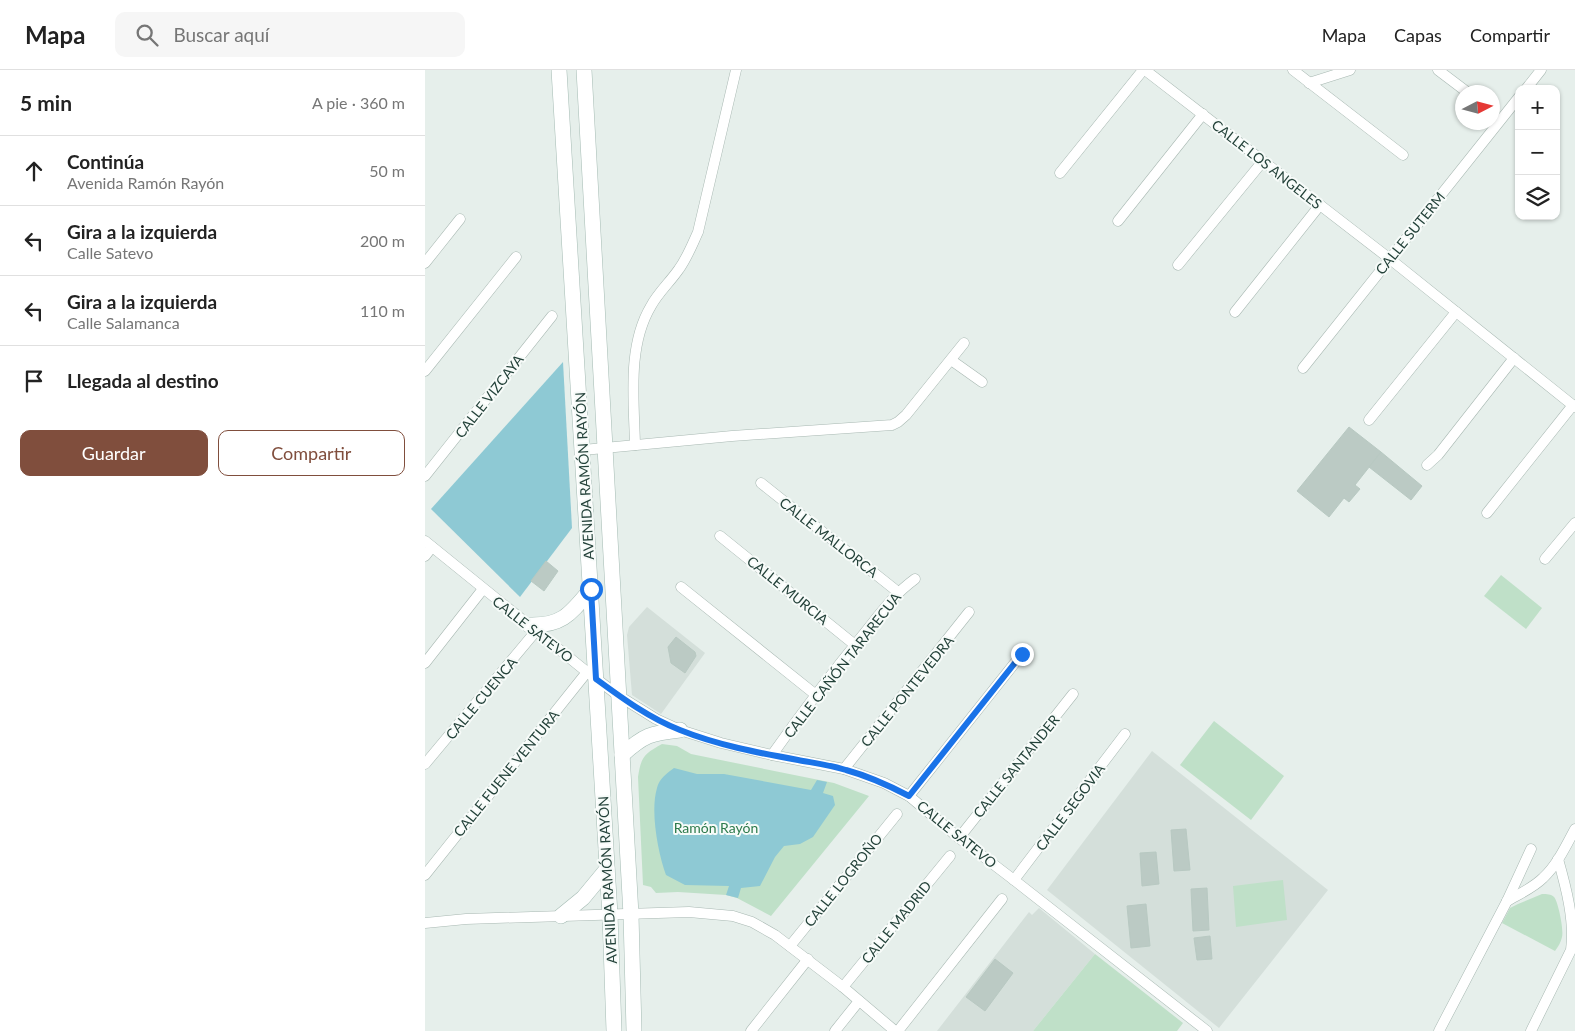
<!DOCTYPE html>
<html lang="es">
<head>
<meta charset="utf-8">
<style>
	:root { --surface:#fff; --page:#f6f6f6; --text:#222; --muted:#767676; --line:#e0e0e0; --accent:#804e3d }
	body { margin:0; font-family:Lato,sans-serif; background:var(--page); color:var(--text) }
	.controls { position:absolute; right:15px; top:15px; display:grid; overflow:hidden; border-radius:10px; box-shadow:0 1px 4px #0004 }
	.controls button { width:45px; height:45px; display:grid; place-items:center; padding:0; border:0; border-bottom:1px solid var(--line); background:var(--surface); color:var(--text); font:25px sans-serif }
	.compass { position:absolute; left:1030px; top:15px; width:45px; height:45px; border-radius:50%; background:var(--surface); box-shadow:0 1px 4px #0004; rotate:84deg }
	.stop { position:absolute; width:15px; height:15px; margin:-11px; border:4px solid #1a73e8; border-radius:50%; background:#fff }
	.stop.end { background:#1a73e8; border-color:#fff; box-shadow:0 1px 5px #0008 }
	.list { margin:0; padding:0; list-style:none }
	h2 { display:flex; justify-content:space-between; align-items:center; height:65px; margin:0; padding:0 20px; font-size:21px }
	h2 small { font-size:16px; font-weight:400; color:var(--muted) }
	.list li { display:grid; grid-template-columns:32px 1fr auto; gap:15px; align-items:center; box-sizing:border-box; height:70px; padding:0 20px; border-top:1px solid var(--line) }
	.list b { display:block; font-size:19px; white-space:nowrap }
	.list p { margin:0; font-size:16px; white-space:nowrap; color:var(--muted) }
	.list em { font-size:16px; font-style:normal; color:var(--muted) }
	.actions { display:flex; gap:10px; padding:15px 20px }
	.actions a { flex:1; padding:11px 0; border:1px solid var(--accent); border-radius:10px; text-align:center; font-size:18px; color:var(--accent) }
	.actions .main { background:var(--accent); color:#fff }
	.icon { flex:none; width:28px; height:28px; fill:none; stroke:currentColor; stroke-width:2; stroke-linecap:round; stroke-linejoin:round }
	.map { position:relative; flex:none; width:1150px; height:961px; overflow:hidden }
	header { display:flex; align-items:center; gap:30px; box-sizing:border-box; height:70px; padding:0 25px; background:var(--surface); border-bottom:1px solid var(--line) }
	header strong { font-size:24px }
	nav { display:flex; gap:28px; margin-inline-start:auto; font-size:18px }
	.search { width:350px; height:45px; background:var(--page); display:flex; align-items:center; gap:12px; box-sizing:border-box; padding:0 18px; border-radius:10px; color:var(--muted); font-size:19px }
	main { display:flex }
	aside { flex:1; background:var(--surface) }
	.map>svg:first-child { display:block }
	.built { fill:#d4dfda }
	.green { fill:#bfe0c8 }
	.water { fill:#8ec9d4 }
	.building { fill:#bbcac4; stroke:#b8c9c2 }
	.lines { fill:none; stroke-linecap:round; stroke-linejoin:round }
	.street-casing { stroke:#a8b8b2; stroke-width:11 }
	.secondary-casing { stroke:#a4bbb3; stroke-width:16 }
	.street { stroke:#fff; stroke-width:10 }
	.secondary { stroke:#fff; stroke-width:15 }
	.route { stroke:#1a73e8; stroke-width:6 }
	.labels { text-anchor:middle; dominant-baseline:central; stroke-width:4; stroke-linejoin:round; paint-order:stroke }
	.street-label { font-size:14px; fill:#24423a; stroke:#f7fbf9 }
	.park-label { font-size:14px; fill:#2d7a4b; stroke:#f7fbf9 }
</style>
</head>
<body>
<header>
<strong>Mapa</strong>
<div class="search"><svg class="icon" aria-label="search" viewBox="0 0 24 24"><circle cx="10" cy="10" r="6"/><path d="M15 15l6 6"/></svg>Buscar aquí</div>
<nav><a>Mapa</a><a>Capas</a><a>Compartir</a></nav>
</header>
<main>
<aside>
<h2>5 min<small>A pie · 360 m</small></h2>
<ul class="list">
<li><svg class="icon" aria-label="ahead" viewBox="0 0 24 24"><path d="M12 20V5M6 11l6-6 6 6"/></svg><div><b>Continúa</b><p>Avenida Ramón Rayón</p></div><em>50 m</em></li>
<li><svg class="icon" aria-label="left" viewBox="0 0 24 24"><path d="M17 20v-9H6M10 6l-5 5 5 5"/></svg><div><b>Gira a la izquierda</b><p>Calle Satevo</p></div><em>200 m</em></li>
<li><svg class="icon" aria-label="left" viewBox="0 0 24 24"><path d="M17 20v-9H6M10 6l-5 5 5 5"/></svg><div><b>Gira a la izquierda</b><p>Calle Salamanca</p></div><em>110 m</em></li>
<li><svg class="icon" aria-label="arrive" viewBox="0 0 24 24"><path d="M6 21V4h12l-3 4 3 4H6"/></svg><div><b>Llegada al destino</b></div></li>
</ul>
<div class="actions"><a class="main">Guardar</a><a>Compartir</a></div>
</aside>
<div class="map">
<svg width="1150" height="961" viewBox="0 0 1150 961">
	<rect width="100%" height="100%" fill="#e6efeb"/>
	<g class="built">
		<polygon points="222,537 280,583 236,644 207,625 202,565 204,557"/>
		<polygon points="727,681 903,820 794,958 622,820"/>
		<polygon points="614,838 670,884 608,961 512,961 604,842 607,845"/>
	</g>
	<g class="green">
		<polygon points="1076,505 1117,538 1101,559 1059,526"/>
		<polygon points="789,651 859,706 826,750 755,695"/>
		<path d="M237 674 252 676 266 684 409 713 444 726 346 846 312 828 301 825 253 822 231 823 226 817 218 815 213 707C216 687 219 684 237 674Z"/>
		<polygon points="858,810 862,850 811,857 808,816"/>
		<path d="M1117 824C1122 824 1126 824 1129 827 1133 831 1139 860 1137 867 1136 872 1133 877 1130 881L1077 853 1085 838 1093 834Z"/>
		<polygon points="670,884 758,953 752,961 608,961"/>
	</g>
	<g class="water">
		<polygon points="138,292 147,458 95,527 6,439"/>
		<path d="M249 698 272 704H299L386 720 392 710 402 712 398 723 408 726 410 735 388 767 375 774 359 776 350 787 335 816 316 818 313 828 301 825 304 816 260 815 241 805C233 783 225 741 232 718 234 709 242 703 249 698Z"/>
	</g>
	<g class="building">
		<polygon points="924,357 956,382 930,415 935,419 924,432 919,428 904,447 872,421"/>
		<polygon points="956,382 997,416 986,430 944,397"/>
		<polygon points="121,491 133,501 119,521 106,511"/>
		<polygon points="251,567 270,582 271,586 260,603 246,593 243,577"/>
		<polygon points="761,759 765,800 749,801 746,760"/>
		<polygon points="731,782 734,814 717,816 715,783"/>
		<polygon points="782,818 784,860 768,861 766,819"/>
		<polygon points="721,834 725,876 706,878 702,836"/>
		<polygon points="785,866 787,889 772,890 769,868"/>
		<polygon points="570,889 588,903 560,941 541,927"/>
	</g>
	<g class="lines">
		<defs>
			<g id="street">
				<polyline points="720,0 965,189 1150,337"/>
				<polyline points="868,0 978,85"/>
				<polyline points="1013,0 1042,22"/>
				<polyline points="884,13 925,0"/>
				<polyline points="1101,19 1116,0"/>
				<polyline points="635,103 718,0"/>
				<polyline points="693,151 778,44"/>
				<polyline points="0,193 35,149"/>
				<polyline points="753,195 838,91"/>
				<polyline points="810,242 895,135"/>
				<polyline points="526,290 557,312"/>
				<polyline points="878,298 1094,27"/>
				<polyline points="0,301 91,187"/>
				<polyline points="944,350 1031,242"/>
				<path d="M210 375C209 330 202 276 226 236 233 223 245 212 254 199 262 188 267 175 273 162L311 0"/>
				<polyline points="158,380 307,366 467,355 473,352 481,345 539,273"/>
				<polyline points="1002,395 1013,385 1089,288"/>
				<polyline points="0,406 127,246"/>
				<polyline points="336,413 473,522"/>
				<polyline points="1062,443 1148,335"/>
				<polyline points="295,466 430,575"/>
				<polyline points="0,471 162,602 194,626 231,649 255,660 296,673 347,685 419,699 459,713 484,726 534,768 589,810 782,961"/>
				<polyline points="0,486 7,477"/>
				<polyline points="1120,489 1150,453"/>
				<polyline points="256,517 391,625"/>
				<polyline points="0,593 58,519"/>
				<path d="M347 685C376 644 406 604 438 565 455 544 468 525 490 509"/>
				<polyline points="0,694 111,561"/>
				<polyline points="419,699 544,542"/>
				<polyline points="484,726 597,584"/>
				<polyline points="534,768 648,624"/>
				<polyline points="0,805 162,602"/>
				<polyline points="589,810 700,664"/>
				<path d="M1082 831C1094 824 1108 818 1118 808 1132 795 1141 776 1150 759"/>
				<polyline points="0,853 41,849 264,842 308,846 327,852 350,865 418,917 470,961"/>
				<polyline points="365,876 472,744"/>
				<polyline points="418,917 525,786"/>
				<polyline points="326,961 383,889"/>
				<polyline points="410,961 434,931"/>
				<polyline points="473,961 577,829"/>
				<polyline points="1014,961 1082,831 1106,779"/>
				<path d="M1106 961 1146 880C1150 851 1141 817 1133 789"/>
			</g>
			<g id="secondary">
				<polyline points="134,0 185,845 189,961"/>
				<polyline points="159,0 206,845 209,961"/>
				<path d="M104 555C138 556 146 543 166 519"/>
				<path d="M197 685C219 665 226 663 255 660"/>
				<polyline points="136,846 158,828 182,799"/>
			</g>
		</defs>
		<use href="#street" class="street-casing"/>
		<use href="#secondary" class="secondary-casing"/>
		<use href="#street" class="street"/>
		<use href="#secondary" class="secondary"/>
	</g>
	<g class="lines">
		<path class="route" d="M166 519 171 609C197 628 224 648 255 660 292 675 334 683 373 690 389 693 405 695 421 700 443 706 463 715 484 726L597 584"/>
	</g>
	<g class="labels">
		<g class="street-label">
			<text transform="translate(842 94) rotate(38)">CALLE LOS ANGELES</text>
			<text transform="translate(985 163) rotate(-51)">CALLE SUTERM</text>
			<text transform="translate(64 326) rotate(-52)">CALLE VIZCAYA</text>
			<text transform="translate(159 406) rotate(-93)">AVENIDA RAMÓN RAYÓN</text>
			<text transform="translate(404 467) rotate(38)">CALLE MALLORCA</text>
			<text transform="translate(363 520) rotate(39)">CALLE MURCIA</text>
			<text transform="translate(108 559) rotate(38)">CALLE SATEVO</text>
			<text transform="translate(417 595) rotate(-52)">CALLE CAÑÓN TARARECUA</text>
			<text transform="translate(482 621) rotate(-51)">CALLE PONTEVEDRA</text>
			<text transform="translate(56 628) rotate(-50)">CALLE CUENCA</text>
			<text transform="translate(591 696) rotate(-51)">CALLE SANTANDER</text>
			<text transform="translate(81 703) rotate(-51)">CALLE FUENE VENTURA</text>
			<text transform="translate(645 737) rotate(-53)">CALLE SEGOVIA</text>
			<text transform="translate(532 764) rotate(39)">CALLE SATEVO</text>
			<text transform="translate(182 810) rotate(-93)">AVENIDA RAMÓN RAYÓN</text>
			<text transform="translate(418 810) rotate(-51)">CALLE LOGROÑO</text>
			<text transform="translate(471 852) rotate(-51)">CALLE MADRID</text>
		</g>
		<g class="park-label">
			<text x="291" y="757">Ramón Rayón</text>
		</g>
	</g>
</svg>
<div class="controls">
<button>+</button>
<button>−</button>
<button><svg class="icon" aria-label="layers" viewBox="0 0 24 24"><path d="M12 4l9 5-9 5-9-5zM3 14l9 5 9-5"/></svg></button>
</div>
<svg class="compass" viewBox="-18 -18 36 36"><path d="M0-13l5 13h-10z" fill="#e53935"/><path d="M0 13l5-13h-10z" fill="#767676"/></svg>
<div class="stop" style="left:166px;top:519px"></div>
<div class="stop end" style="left:597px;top:584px"></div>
</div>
</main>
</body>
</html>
